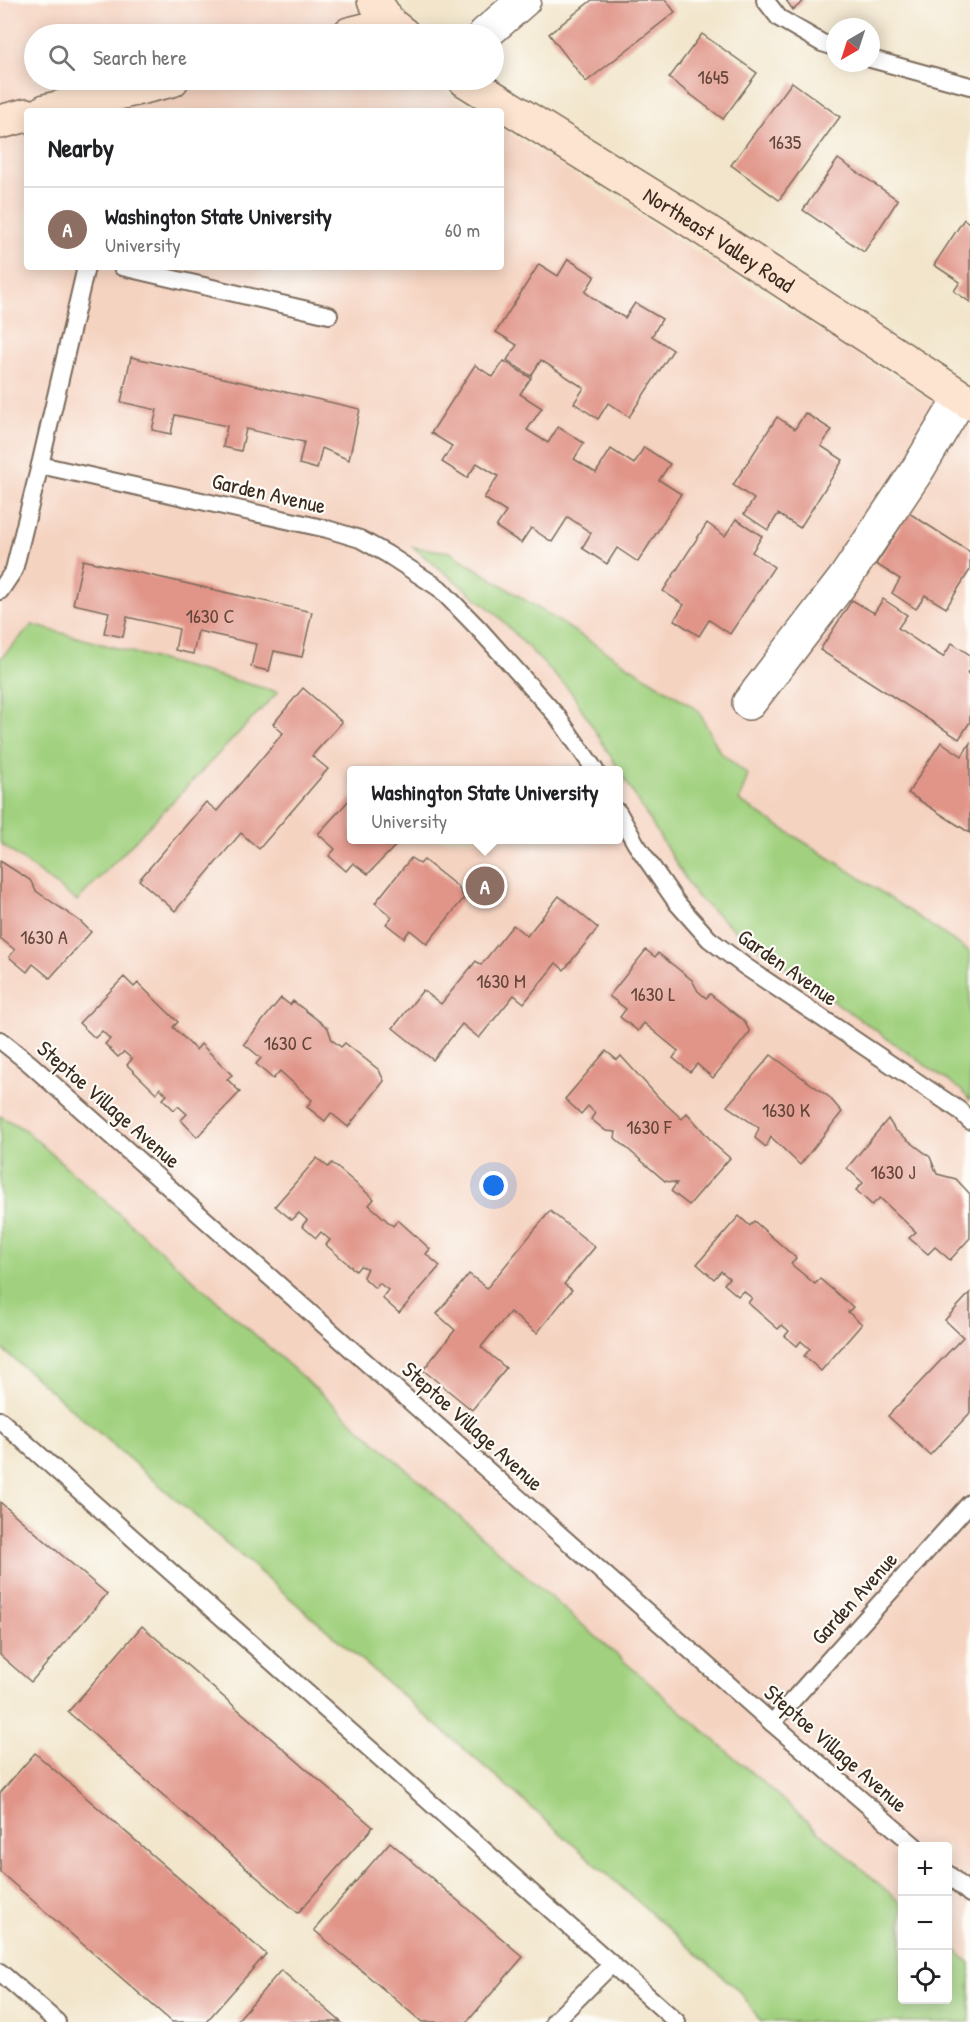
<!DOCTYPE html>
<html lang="en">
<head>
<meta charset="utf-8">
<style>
	:root { --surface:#fff; --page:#f2f2f2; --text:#202124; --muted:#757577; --line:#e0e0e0; --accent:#d93025 }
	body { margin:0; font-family:"Patrick Hand",sans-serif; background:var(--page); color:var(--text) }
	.controls { position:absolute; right:18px; bottom:18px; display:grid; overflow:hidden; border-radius:6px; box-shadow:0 3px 15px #0003 }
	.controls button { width:54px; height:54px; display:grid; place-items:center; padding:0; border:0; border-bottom:2px solid var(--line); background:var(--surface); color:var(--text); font:30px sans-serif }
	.compass { position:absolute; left:826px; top:18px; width:54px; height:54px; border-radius:50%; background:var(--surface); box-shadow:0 3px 15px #0003; rotate:219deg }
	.you { position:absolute; left:494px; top:1186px; width:21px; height:21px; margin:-15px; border:4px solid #fff; border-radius:50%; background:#1a73e8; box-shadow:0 0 0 9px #1a73e833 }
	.badge { display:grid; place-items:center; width:39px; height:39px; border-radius:50%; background:var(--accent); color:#fff; font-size:20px; font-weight:700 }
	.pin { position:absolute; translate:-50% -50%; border:3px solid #fff; box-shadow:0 2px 6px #0006 }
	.popup { position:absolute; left:347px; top:766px; width:276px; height:78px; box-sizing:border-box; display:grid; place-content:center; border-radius:6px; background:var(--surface); filter:drop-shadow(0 2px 4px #0005); font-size:20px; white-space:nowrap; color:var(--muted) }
	.popup b { font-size:22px; color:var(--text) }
	.popup::after { content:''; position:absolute; left:50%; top:100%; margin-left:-12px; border:12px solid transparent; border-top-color:var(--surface) }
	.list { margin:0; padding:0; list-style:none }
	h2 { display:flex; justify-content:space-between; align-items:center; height:78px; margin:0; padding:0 24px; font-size:26px }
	h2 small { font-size:20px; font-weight:400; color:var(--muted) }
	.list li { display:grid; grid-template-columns:39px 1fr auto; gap:18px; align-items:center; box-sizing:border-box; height:84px; padding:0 24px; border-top:2px solid var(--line) }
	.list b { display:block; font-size:22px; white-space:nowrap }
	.list p { margin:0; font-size:20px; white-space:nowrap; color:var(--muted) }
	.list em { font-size:20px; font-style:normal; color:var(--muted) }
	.icon { flex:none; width:33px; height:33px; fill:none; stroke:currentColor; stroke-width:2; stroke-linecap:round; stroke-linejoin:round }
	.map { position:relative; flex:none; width:970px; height:2022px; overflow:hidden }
	.search { position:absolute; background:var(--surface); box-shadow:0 3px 15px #0003; left:24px; top:24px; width:480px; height:66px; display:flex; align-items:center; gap:15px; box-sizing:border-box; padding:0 21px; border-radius:33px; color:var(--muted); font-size:22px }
	.panel { position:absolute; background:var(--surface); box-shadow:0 3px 15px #0003; left:24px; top:108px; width:480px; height:162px; border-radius:6px }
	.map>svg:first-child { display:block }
	.built { fill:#f5d3c1; fill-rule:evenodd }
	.green { fill:#a1d17f; stroke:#6e7e4e; stroke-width:1.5 }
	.building { fill:#e19589 }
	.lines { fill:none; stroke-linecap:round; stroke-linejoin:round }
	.lane-casing { stroke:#7b6b5b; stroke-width:20 }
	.street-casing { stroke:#7b6b5b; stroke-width:36 }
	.secondary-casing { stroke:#7b6b5b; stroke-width:36 }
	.lane { stroke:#fff; stroke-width:16 }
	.street { stroke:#fff; stroke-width:33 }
	.secondary { stroke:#fde4d0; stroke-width:33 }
	.labels { text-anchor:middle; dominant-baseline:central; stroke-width:4.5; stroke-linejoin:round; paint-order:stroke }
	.number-label { font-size:20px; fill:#644539 }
	.street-label { font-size:22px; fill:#3b2a1e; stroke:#fdfcf7 }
</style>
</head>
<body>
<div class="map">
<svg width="970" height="2022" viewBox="0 0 970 2022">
	<rect width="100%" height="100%" fill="#fdfcf7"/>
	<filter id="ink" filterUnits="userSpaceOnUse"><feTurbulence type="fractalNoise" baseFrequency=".0167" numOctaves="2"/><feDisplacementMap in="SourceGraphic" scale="12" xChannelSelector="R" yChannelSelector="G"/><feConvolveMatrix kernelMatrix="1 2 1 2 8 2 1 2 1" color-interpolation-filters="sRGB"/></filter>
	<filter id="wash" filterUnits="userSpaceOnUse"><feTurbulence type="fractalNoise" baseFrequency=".008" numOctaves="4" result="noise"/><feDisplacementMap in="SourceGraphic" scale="24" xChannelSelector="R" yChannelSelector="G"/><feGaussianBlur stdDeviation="1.35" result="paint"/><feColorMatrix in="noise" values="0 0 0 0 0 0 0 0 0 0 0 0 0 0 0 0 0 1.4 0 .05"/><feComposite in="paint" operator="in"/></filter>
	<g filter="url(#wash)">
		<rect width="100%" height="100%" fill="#f2e5cb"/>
		<path class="built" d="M0 0H351L371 34H34V80H426L475 111H27V267H501V128L970 425V2022H761L741 1993 713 1968 0 1347ZM352 770H618V840H352ZM902 1846H948V2000H902Z"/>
		<g class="green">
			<polygon points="413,547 450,552 698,710 720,752 748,775 739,801 842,866 970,952 970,1100 961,1090 745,939 696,896 572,693 495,613"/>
			<polygon points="32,625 278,692 77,901 0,843 0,659"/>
			<polygon points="0,1116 24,1129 491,1545 902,1904 902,2000 948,2000 948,1943 970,1963 970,2022 761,2022 741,1993 713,1968 515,1793 0,1347"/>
		</g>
		<g id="blocks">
			<g class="building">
				<polygon points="592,0 666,0 675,12 586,82 549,34"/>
				<polygon points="786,0 805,0 793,10"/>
				<polygon points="702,34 757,73 723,119 669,78"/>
				<polygon points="792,82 840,117 779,200 731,165"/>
				<polygon points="838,159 898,200 864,252 803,210"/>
				<polygon points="964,219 970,224 970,302 954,291 960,282 934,265"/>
				<polygon points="568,259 595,276 585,292 606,307 625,318 635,303 662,319 652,336 673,350 629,417 608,403 598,419 574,403 584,388 541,360 531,376 507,360 517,345 496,332 539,264 558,276"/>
				<polygon points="131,357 360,409 349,460 322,448 317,469 299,464 304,442 246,429 241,451 223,447 227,426 175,415 171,434 152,430 157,410 121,402"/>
				<polygon points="504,361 531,378 520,394 542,408 527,430 548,443 558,427 584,443 574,459 596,473 611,449 634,464 644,447 670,464 659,480 681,494 638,562 617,548 607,564 582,548 591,533 568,517 552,542 531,528 521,543 496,527 506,512 484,498 498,476 477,463 467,478 442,462 452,446 431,433 475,365 493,377"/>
				<polygon points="805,413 832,430 821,446 843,460 800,528 778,514 768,530 744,514 754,499 733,485 777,417 795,429"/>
				<polygon points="909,513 970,552 970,570 946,608 925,595 916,609 892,593 900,579 876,564"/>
				<polygon points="736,519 762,536 752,552 774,567 730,634 709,620 699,636 674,620 684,605 663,591 707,523 725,536"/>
				<polygon points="83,560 312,612 302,657 274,651 269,671 251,667 256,644 198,631 193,654 175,650 179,629 127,617 123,637 104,633 109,612 73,604"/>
				<polygon points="883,599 907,615 898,628 922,644 943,657 952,643 970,655 970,669 967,673 970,675 970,722 959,739 820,650 852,600 874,613"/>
				<polygon points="303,688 342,722 312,756 328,769 259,849 241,833 175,911 139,880 206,802 217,811 283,733 273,724"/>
				<polygon points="941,742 962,756 970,743 970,833 908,793"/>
				<polygon points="352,797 352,840 401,840 368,874 353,863 346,871 329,856 335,849 318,834"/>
				<polygon points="411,858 420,864 424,860 458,887 464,898 427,944 410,930 404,938 386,924 392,917 375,903"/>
				<polygon points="0,861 30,880 36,891 81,922 91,932 50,978 33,964 27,972 9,957 15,950 0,938"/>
				<polygon points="559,896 598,928 564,970 556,963 524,1003 514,995 479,1038 462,1024 433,1060 393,1028 423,990 441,1004 476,961 481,965 513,925 527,936"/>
				<polygon points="646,950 655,957 658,953 692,980 698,991 706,998 710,994 744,1021 750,1032 713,1078 697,1064 690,1072 673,1058 678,1051 644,1023 638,1031 620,1017 626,1009 609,996"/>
				<polygon points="124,977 134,987 138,983 178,1022 173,1027 196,1050 201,1044 232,1075 227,1079 240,1092 197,1137 181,1120 187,1114 178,1106 174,1110 163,1099 167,1095 160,1088 156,1093 127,1065 132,1059 124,1052 118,1057 105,1044 110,1039 102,1031 95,1038 79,1023"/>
				<polygon points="281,998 290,1005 293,1001 328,1028 332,1040 341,1047 345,1043 379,1070 384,1081 348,1127 331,1113 325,1121 307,1107 312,1100 280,1071 273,1079 256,1064 261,1058 244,1044"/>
				<polygon points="606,1051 617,1060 621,1056 659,1098 682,1119 687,1113 716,1146 730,1158 689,1205 671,1191 677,1183 665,1181 615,1138 616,1132 606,1131 591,1119 595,1113 588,1106 581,1114 565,1099"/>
				<polygon points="771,1055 829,1097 842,1112 800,1165 771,1137 766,1147 755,1138 759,1128 727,1106"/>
				<polygon points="888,1119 895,1130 930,1157 937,1174 956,1179 970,1194 970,1238 950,1260 935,1247 928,1254 909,1238 916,1232 880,1198 872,1205 856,1190 863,1183 847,1168"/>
				<polygon points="317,1158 328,1167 332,1163 374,1199 369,1205 393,1226 398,1220 430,1249 426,1254 440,1266 399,1313 382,1298 388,1290 379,1283 375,1288 363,1277 367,1268 360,1266 356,1271 326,1245 330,1240 321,1232 316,1238 302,1226 307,1220 299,1213 292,1220 275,1206"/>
				<polygon points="550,1211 595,1247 564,1284 572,1290 537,1333 510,1312 481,1347 506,1368 472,1410 423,1370 455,1330 437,1314 469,1274 487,1288"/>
				<polygon points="739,1216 750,1226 754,1221 796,1258 791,1264 815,1284 820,1279 853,1307 848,1312 862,1324 821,1371 804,1356 810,1349 801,1341 797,1346 785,1336 789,1331 782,1325 778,1329 748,1303 752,1298 743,1291 738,1296 724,1284 729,1278 721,1271 714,1279 697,1264"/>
				<polygon points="970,1293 970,1413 930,1455 888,1416 963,1337 945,1320"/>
				<polygon points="0,1502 107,1594 31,1682 0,1655"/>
				<polygon points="142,1626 373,1827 298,1913 68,1712"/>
				<polygon points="35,1753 266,1954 206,2022 172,2022 0,1872 0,1793"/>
				<polygon points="390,1842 523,1957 467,2022 422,2022 314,1930"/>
				<polygon points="281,1970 341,2022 236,2022"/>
			</g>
		</g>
	</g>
	<g filter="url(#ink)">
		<use href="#blocks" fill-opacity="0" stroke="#7b6b5b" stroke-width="1.5"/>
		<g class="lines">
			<defs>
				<g id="lane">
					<polyline points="765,0 779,18 822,43 835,47"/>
					<polyline points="871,59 970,86"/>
					<polyline points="86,267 40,465 327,529 360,539 387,554 439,588 479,629 557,716 595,770"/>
					<polyline points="122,267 329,315"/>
					<polyline points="0,591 14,570 40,465"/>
					<polyline points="618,812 636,844 677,903 709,939 746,967 959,1110 970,1121"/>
					<polyline points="0,1040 29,1063 772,1723 915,1846"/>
					<polyline points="0,1420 677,2022"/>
					<polyline points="772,1723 970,1503"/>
					<polyline points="948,1874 970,1894"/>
					<polyline points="0,1972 57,2022"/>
					<polyline points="554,2022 612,1964"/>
				</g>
				<g id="street">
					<polyline points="485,34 524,0"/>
					<polyline points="749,703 845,578 918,469 961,397"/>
				</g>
				<g id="secondary">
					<polyline points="374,0 390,24 403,34"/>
					<polyline points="349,34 390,24"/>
					<path id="s1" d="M465 80 679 213 970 403"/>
					<polyline points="45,111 172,80"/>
					<polyline points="0,122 27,115"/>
				</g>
			</defs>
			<use href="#lane" class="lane-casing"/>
			<use href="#street" class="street-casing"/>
			<use href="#secondary" class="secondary-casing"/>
			<use href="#lane" class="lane"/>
			<use href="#street" class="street"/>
			<use href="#secondary" class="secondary"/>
		</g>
	</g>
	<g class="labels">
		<g class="number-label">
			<text x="713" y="76">1645</text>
			<text x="785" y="141">1635</text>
			<text x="210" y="615">1630 C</text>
			<text x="44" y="936">1630 A</text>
			<text x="501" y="980">1630 M</text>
			<text x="653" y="993">1630 L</text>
			<text x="288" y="1042">1630 C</text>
			<text x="786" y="1109">1630 K</text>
			<text x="649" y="1126">1630 F</text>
			<text x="893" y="1171">1630 J</text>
		</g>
		<g class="street-label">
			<text stroke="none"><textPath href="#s1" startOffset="300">Northeast Valley Road</textPath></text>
			<text transform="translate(269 493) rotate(13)">Garden Avenue</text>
			<text transform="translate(788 967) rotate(35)">Garden Avenue</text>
			<text transform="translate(109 1104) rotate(41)">Steptoe Village Avenue</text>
			<text transform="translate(473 1426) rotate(42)">Steptoe Village Avenue</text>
			<text transform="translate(854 1598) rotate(-48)">Garden Avenue</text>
			<text transform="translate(836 1748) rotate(41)">Steptoe Village Avenue</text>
		</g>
	</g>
</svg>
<div class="controls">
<button>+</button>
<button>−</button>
<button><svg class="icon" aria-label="locate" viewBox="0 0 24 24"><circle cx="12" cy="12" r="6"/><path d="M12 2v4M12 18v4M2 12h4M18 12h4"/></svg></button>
</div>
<svg class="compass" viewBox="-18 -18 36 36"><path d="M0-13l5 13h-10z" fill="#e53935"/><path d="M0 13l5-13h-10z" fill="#757577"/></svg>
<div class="you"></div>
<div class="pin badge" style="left:485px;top:886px;background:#8d6e63">A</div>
<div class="popup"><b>Washington State University</b>University</div>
<div class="search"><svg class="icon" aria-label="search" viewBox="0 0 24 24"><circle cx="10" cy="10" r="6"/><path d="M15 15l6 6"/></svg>Search here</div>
<section class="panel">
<h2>Nearby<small></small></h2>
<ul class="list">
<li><span class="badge" style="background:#8d6e63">A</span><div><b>Washington State University</b><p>University</p></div><em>60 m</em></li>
</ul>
</section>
</div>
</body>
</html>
